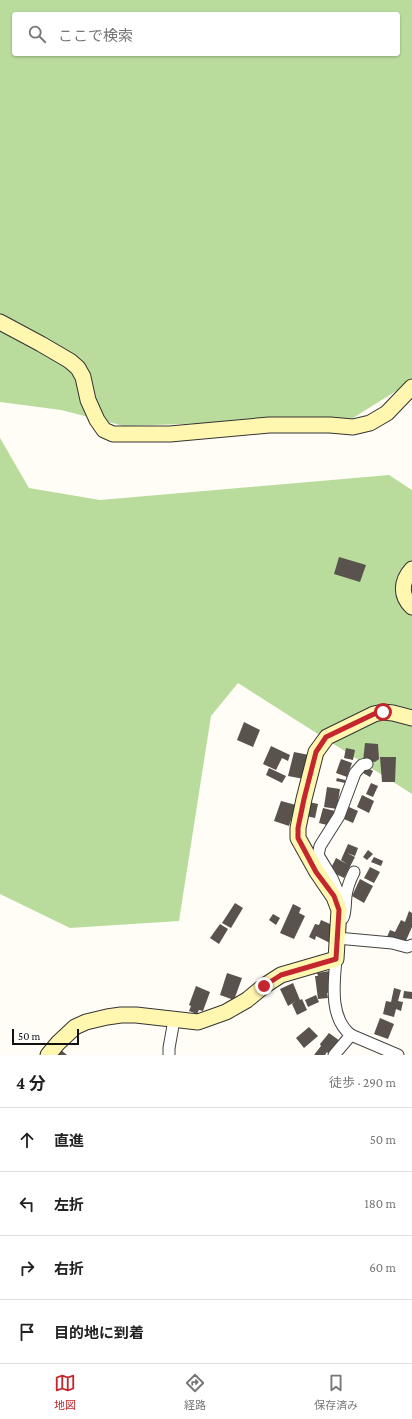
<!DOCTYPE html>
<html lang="ja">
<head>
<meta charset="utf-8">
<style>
	:root { --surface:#fff; --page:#f6f6f6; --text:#222; --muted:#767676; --line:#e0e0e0; --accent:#c4262e }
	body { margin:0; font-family:"Crimson Pro","Noto Sans JP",serif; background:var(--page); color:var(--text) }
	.scale { position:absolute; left:12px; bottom:10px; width:67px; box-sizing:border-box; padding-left:4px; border:2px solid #111; border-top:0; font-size:11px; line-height:14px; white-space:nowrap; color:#111; -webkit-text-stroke:3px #fff; paint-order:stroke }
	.stop { position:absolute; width:12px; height:12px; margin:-9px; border:3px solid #c4262e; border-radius:50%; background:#fff }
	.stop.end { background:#c4262e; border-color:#fff; box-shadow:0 1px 4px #0008 }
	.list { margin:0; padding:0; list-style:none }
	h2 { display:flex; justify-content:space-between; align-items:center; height:52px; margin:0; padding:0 16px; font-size:17px }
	h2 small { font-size:13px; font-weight:400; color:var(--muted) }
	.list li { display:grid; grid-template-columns:26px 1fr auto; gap:12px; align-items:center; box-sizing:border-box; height:64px; padding:0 16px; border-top:1px solid var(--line) }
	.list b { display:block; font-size:15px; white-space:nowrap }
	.list em { font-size:13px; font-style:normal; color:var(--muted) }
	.icon { flex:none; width:22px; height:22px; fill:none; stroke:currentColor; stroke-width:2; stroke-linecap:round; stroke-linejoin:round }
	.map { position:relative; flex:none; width:412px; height:1055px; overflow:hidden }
	.search { position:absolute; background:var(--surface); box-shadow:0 1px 3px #0004; left:12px; right:12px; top:12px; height:44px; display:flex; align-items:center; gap:10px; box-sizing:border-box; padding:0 14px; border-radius:4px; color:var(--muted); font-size:15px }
	.sheet { height:308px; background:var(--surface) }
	nav { display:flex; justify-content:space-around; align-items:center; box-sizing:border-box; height:56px; border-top:1px solid var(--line); background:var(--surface); font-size:11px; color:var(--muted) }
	nav a { display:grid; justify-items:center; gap:2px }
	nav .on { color:var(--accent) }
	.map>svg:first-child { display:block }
	.forest { fill:#b9dc9c; fill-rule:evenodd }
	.building { fill:#5a524d }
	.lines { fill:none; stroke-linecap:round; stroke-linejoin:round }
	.street-casing { stroke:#444; stroke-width:13 }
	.secondary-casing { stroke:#333; stroke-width:17 }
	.street { stroke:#fff; stroke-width:11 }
	.secondary { stroke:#fff6b0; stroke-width:15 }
	.route { stroke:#c4262e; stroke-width:5 }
</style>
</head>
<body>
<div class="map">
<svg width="412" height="1055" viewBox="0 0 412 1055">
	<rect width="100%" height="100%" fill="#fffdf5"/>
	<g class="forest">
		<path d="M0 0H412V381L353 418 124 426 61 410 0 402ZM14 14H398V54H14Z"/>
		<polygon points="0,438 29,488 100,500 389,475 412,490 412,794 238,683 211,716 179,921 70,928 0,894"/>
	</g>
	<g class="building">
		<polygon points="339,557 366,565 360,582 334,574"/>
		<polygon points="244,722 260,730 253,747 237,740"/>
		<polygon points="365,743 378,744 379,759 375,762 363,761"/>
		<polygon points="271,746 290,755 288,761 282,758 276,770 263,764"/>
		<polygon points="346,748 355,750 353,760 344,758"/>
		<polygon points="294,752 309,755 304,779 288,776"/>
		<polygon points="380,757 396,757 395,782 382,782"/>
		<polygon points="341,759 352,763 347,777 336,773"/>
		<polygon points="366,767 373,771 370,777 363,773"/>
		<polygon points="269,768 286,776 282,783 266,775"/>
		<polygon points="337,778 345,780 345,783 336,781"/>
		<polygon points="371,783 378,786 373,797 366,794"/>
		<polygon points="327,787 340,789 337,809 324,807"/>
		<polygon points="362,795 374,801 369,813 357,807"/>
		<polygon points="281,801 296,805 289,826 274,821"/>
		<polygon points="309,802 318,804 315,818 306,816"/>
		<polygon points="349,807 358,811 353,823 344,819"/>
		<polygon points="323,808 335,811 331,826 319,823"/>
		<polygon points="348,844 358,848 355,856 347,853 355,857 344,878 334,873 335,870 331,868 336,858 347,864 341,860"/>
		<polygon points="368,850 373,854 367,860 363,857"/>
		<polygon points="374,857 383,861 381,866 371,862"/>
		<polygon points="370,867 380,872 374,883 364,878"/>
		<polygon points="360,879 373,886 364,903 352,896"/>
		<polygon points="235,903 243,908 231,928 222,923"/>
		<polygon points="293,904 301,908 299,913 305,916 294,939 280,933"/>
		<polygon points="409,911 412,913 412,927 404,945 387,937 390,930 395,932 401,920 405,922"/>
		<polygon points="273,914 280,918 276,925 269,920"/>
		<polygon points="321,920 330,924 333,933 332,944 316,936 315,940 309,937 315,924 319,925"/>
		<polygon points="220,924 228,929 219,944 210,938"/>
		<polygon points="330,971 334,992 327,993 328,998 318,999 315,976 318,976 317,973"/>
		<polygon points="227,973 242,978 234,1000 220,995"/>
		<polygon points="293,983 300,1000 302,999 307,1010 297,1015 292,1004 296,1001 288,1006 280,989"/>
		<polygon points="196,986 210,992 203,1011 199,1010 197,1014 189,1011 191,1006 189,1005"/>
		<polygon points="394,988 401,990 398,1001 403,1002 401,1011 396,1009 394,1017 383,1014 386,1001 391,1002"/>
		<polygon points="404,991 412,992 412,999 403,998"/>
		<polygon points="316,995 319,1002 308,1007 305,1000"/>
		<polygon points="380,1018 394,1024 388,1039 374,1034"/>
		<polygon points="309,1027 318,1036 304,1048 296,1038"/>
		<polygon points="329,1033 340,1041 329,1054 327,1052 325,1055 314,1055 321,1046 320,1044"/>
		<polygon points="61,1050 67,1055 57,1055"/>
	</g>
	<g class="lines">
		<defs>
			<g id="street">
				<polyline points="340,897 332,878 318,855 320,846 339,816 355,773 362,765 367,764"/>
				<path d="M343 918C346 911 345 904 346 896 347 887 350 880 354 872"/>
				<polyline points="337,938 392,943 407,947 412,945"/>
				<path d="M336 959C334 983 329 1018 351 1035L398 1055"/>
				<polyline points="169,1055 169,1048 174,1020"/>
				<polyline points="334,1055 351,1035"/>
			</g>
			<g id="secondary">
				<polyline points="0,322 41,344 70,361 78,368 83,377 88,400 97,420 104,430 113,434 170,434 269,425 330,425 353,427 370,423 387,413 412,387"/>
				<path d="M412 569C401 581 400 596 412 607"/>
				<polyline points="48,1055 58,1043 75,1027 86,1022 107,1017 121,1015 136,1015 198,1022 226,1012 247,1000 264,986 281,975 336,959 339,910 334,897 317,872 298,838 298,828 304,799 316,752 327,737 374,714 383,712 393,713 412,718"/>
			</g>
		</defs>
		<use href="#street" class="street-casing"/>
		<use href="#secondary" class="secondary-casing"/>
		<use href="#street" class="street"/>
		<use href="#secondary" class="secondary"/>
	</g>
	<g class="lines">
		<polyline class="route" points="264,986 281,975 336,959 339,910 334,896 316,872 298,838 298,828 304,799 316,752 326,737 374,714 383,712"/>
	</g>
</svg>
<div class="scale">50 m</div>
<div class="stop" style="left:383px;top:712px"></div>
<div class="stop end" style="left:264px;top:986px"></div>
<div class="search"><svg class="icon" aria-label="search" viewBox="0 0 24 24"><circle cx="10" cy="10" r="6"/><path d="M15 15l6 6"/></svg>ここで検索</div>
</div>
<section class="sheet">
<h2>4 分<small>徒歩 · 290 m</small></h2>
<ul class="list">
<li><svg class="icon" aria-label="ahead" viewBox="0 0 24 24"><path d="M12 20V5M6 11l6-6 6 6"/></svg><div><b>直進</b></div><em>50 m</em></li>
<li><svg class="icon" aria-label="left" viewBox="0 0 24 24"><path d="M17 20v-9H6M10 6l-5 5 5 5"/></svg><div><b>左折</b></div><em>180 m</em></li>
<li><svg class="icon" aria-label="right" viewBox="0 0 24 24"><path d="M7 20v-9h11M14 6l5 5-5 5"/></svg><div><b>右折</b></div><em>60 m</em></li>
<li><svg class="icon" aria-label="arrive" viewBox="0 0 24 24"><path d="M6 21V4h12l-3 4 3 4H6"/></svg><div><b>目的地に到着</b></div></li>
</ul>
</section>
<nav>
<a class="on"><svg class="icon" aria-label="map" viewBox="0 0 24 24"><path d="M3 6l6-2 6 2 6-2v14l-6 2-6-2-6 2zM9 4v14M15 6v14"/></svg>地図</a>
<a><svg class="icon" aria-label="directions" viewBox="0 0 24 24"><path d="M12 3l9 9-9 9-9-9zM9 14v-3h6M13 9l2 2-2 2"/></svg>経路</a>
<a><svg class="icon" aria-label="saved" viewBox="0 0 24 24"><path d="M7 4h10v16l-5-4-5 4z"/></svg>保存済み</a>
</nav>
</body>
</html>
